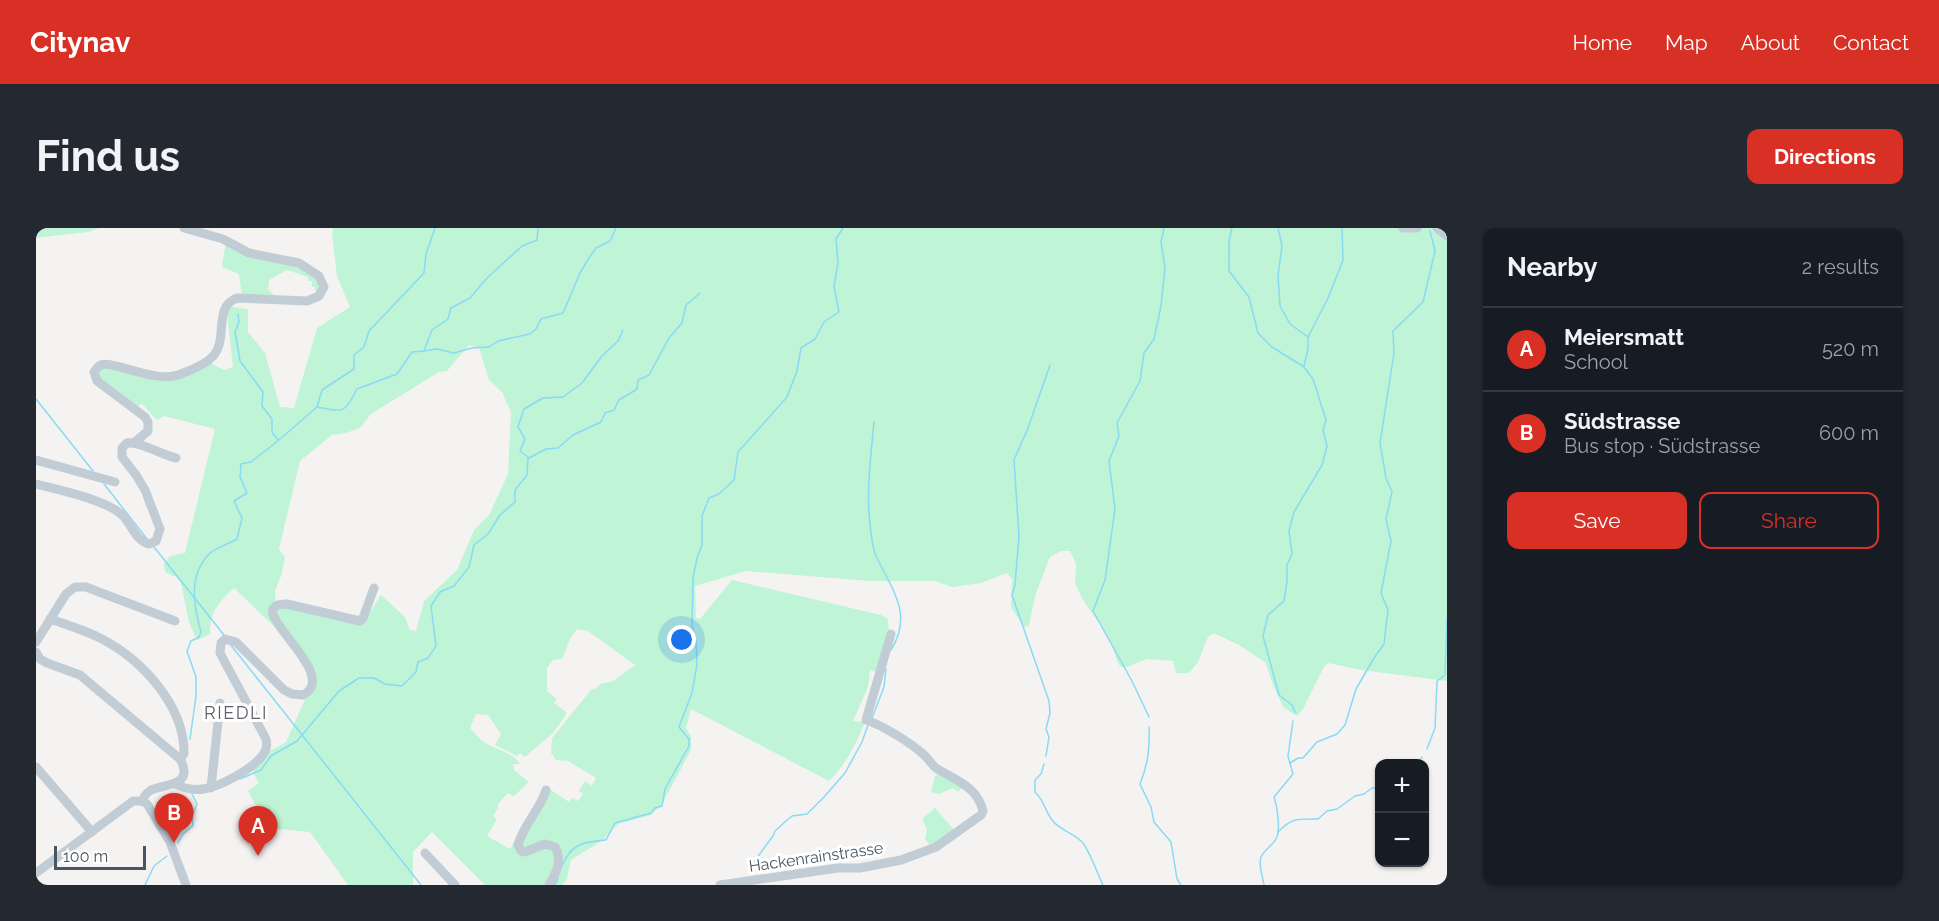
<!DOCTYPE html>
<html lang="en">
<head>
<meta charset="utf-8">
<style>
	:root { --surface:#171b24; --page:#242831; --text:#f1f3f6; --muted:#9ea1a6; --line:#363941; --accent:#d93025 }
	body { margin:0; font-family:Raleway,sans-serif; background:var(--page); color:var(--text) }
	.controls { position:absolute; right:18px; bottom:18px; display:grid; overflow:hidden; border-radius:12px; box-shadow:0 2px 4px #0004 }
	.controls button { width:54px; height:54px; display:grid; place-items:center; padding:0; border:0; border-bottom:2px solid var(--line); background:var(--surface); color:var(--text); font:30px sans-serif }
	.scale { position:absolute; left:18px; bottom:15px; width:92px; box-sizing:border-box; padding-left:6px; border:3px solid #485562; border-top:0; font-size:16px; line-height:21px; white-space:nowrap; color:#485562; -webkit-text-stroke:4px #fff; paint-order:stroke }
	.you { position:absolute; left:646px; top:412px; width:21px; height:21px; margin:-15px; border:4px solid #fff; border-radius:50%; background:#1a73e8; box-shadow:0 0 0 9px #1a73e833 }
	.badge { display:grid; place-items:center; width:39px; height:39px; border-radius:50%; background:var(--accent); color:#fff; font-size:20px; font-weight:700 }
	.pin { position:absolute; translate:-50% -50px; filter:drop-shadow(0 2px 3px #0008) }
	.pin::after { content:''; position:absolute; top:32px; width:21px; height:18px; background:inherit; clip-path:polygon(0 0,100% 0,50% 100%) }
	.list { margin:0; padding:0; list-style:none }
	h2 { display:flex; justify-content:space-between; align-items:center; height:78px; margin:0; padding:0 24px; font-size:26px }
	h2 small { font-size:20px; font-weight:400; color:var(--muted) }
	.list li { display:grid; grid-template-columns:39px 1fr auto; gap:18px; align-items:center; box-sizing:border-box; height:84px; padding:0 24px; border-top:2px solid var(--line) }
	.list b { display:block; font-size:22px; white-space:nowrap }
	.list p { margin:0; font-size:20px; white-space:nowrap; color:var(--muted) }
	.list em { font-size:20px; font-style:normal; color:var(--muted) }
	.actions { display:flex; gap:12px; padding:18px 24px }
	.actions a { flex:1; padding:14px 0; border:2px solid var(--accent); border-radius:12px; text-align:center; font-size:21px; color:var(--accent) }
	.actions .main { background:var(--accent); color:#fff }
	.map { position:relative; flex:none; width:1411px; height:657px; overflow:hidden; border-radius:12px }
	header { display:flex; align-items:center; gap:36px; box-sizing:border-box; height:84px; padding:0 30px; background:var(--accent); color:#fff }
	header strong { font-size:28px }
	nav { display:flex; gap:33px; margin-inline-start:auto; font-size:21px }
	.intro { display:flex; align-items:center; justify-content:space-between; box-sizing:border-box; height:144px; padding:0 36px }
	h1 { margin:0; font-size:42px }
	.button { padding:15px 27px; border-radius:12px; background:var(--accent); color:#fff; font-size:21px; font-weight:700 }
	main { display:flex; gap:36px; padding:0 36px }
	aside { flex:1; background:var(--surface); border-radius:12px; box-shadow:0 2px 4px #0004 }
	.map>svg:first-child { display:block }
	.green { fill:#bff4d6 }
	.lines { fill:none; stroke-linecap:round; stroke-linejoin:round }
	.stream { stroke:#88daf5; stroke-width:1.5 }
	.minor { stroke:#c2ccd5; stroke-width:9 }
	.labels { text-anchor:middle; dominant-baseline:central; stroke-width:6; stroke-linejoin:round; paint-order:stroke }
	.street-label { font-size:16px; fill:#485562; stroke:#fff }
	.neighbourhood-label { font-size:18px; letter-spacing:1.5px; fill:#5e6268; stroke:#fff }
</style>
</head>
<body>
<header>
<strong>Citynav</strong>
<nav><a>Home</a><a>Map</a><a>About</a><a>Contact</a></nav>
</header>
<div class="intro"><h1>Find us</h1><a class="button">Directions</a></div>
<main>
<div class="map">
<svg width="1411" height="657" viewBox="0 0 1411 657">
	<rect width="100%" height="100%" fill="#f5f3f2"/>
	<g class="green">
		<polygon points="0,0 63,0 52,4 0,10"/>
		<path d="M297 0H1411V453L1325 442 1292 435 1288 439 1267 481 1261 488 1247 479 1235 452 1230 435 1203 417 1178 405 1172 409 1162 434 1153 445H1140L1137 433 1111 431 1088 440 1083 437 1072 408 1047 372 1039 356 1040 336 1034 323H1025L1014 329 999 368 993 398 988 399 975 379 976 351 971 345 945 355 916 359 899 353H833L710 343 659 358 660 390 664 391 696 352 845 387 852 391 853 405 840 444 834 442 832 459 817 493 829 494C820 516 810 536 793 553L655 481 650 500 655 508V522L626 576 615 587 582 596 567 612 535 632 531 651 526 657H514L523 637 524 624C510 603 503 623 487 622L485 618C487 598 507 581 512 560L533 574 536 570 542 573 547 566 543 563 549 553 556 558 560 550 532 533 520 532 515 525 516 510 555 462 561 460 564 456 577 453 599 437 552 403 541 401 534 411 526 431 517 432 511 440V463L521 471 518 475 530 484V487L517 505 489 529 484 525 481 528 459 517 465 506 452 487 440 486 434 500C440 506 446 514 453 517 465 523 477 525 484 536H477L478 542 493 554 478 568 472 565 462 576V580L457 588 461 591 451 608 474 621 484 603 486 604C482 611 477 630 493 626 498 624 502 620 506 618 511 617 512 618 516 619 527 631 518 645 511 657H449L396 604 377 624V657H312L274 604 232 600 212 563 223 555 216 543 232 524 250 514 270 469 279 459C280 429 235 401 240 382L249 377 323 395 329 392 345 367 369 389 374 402 380 403 388 373 421 342 438 302 453 287 472 246 475 184 466 164 453 152 443 120 433 117 411 143 403 144 335 186 324 200 310 205 296 207 264 233 243 321 249 329 245 348 239 363 240 376 236 386 238 395 246 406 198 360C183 374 173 385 174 406L161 412 153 394 145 355 140 349 129 344 128 336 134 328 149 325 179 201 128 188 121 192 107 177 105 176 100 181C88 173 63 161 61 145L65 139C84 134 115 154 137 150 149 149 161 139 172 134L188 142 197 139 190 78 212 81V104L229 125 244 179 258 180 281 100 314 79 301 48 296 6Z"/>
		<polygon points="190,13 259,34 285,55 280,68 279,59 276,59 276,53 272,53 272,49 251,42 233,52 232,61 240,69 206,69 203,46 186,39"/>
		<polygon points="905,546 926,559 922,564 917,560 903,566 895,564 899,548"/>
		<polygon points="898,579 919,603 905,614 893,616 889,611 891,601 886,591 897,582"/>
	</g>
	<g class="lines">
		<g class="stream">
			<polyline points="1196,0 1193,13 1193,43 1213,69 1222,105 1236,119 1268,139 1277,151 1290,192 1287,202 1291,218 1286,237 1258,284 1253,303 1256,326 1251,337 1251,353 1248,373 1232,387 1227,408 1243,467 1256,477 1259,484"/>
			<polyline points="1242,0 1246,18 1242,48 1244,78 1254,96 1272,109"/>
			<polyline points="202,86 203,94 199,104 204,133 227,164 226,178 236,191 236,204 242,212"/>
			<polyline points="388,123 401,121 418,125 436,120 453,119 462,113 494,106 500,101 505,91 527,85 544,45 553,30 560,20 574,13 580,0"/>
			<polyline points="1268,138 1272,121 1272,109 1292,70 1307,32 1306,0"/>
			<polyline points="0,171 57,243"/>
			<path d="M281 179C308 184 308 186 321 161L361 146 376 124 388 123 396 102 412 91 415 80 434 70 451 50 486 18 501 12 502 0"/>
			<path d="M838 194C835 227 830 263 834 296 835 306 836 318 840 328 855 360 878 385 855 422"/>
			<polyline points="492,229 484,223 489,211 482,199 488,181 507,170 527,169 546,155 566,128 582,113 587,102"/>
			<polyline points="493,230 510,221 522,220 537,207 565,194 569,185 578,182 583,172 601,161 602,152 613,147 633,110 646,95 650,77 664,65"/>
			<polyline points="68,256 111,311"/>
			<polyline points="118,319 188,407"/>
			<polyline points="194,416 385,657"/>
			<polyline points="1113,489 1096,453 1057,383 1069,352 1079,281 1073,233 1083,208 1081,195 1104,153 1108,125 1118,111 1125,78 1129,40 1125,14 1128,0"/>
			<polyline points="836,490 848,459 850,441"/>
			<path d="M1113 499C1114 520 1112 536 1104 556L1115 579 1118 594 1135 614 1141 651 1145 657"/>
			<path d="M154 511 160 468V449L151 423 155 413 163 409 165 404C158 379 152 349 172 327 178 320 193 316 201 311L206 290 198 273 211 265 204 249 205 236 215 234 243 212 281 179 286 162 318 141V127L328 119 333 103 388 45 390 26 399 0"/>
			<polyline points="1391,521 1399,500 1401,453 1409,447 1411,391"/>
			<polyline points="1010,528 1013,509 1010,501 1014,485 1013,473 976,367 979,357 983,308 978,232 992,200 1014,137"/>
			<polyline points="1254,535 1262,530 1267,530 1281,514 1301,506 1309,497 1320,461 1338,430 1348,416 1352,382 1345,365 1355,313 1350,291 1356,264 1350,250 1344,215 1358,125 1357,103 1387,74 1399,23 1394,3"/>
			<path d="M1008 536 1005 546 999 552V564C1010 575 1008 582 1016 592 1023 602 1038 605 1046 614 1054 623 1061 645 1067 657"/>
			<polyline points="1382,536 1386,529"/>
			<polyline points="204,551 225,542 235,528 261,513 303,463 323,450 338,450 349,456 366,458 380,444 382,434 392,430 400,418 395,378 404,364 418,358 433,339 438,317 452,306 464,287 479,274 479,262 491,247 492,230"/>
			<path d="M1242 604C1256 589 1263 591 1282 591L1291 583 1301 581 1319 568 1328 566 1336 560H1344"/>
			<polyline points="142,615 147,606 157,598 156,588 161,576 156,566"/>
			<polyline points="717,635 737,608 739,603 750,593 756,588 771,586 788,569 809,545 826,514 832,497"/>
			<path d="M526 638C535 615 548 614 570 612L579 595 615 585 619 580 626 578 629 561 653 518V511L643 499 656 465 661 436 660 414 656 397 657 350 661 330 666 317V288L673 270 683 266 698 252 702 224 751 169 761 143 765 120 779 111 788 94 803 84 798 58 802 35 800 11 807 0"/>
			<polyline points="109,657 118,638 131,628"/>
			<polyline points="519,657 522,651"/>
			<path d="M1228 657C1227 649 1222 637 1225 629 1228 622 1236 618 1240 611 1245 603 1241 578 1238 569L1257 546 1252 528 1257 493"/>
		</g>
		<g class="minor">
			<polyline points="1367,0 1381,0"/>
			<polyline points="1401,0 1411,8"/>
			<path d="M99 214 112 203V194L109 189 61 153 58 144C60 141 62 138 65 137 77 132 118 155 142 147 153 143 171 136 178 127 192 110 177 79 201 70L271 73 283 68 288 59 283 48 263 35 213 25 187 11 148 0"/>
			<polyline points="0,232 79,254"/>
			<path d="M0 256C23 262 67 271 85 286 95 294 99 313 113 316L120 313 124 301 109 262 100 247 86 229V220L91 215C102 213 127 227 140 230"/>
			<path d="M14 391C31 397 49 402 66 411 106 432 149 478 148 526L144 531"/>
			<polyline points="0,414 30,366 39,359 50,359 139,393"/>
			<path d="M0 424 4 431 11 435 44 447 144 531C159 558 129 556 115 562 110 565 108 568 106 573"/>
			<polyline points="0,539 56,604"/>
			<path d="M139 556C148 560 157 563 167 561 184 559 219 540 228 525 231 521 231 516 230 511L184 425 185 415 189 411 200 414 248 462 256 466 267 467C308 445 199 376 251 376L324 393 327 390 338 360"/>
			<polyline points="175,560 184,475"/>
			<path d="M510 562C504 582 487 597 482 617L485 623 489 624 509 616 519 619C527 633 520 645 513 657"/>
			<polyline points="106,573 111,576 134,614 150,657"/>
			<polyline points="389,625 419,657"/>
			<polyline points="0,645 97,573 106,573"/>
			<path d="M684 657 802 640H824L865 632 900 619 945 587 947 583C941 558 919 552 900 540 895 536 892 530 887 526 875 515 846 497 830 492L855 406"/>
		</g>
	</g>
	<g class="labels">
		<g class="street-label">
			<text transform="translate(780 629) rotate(-8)">Hackenrainstrasse</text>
		</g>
		<g class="neighbourhood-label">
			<text x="200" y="484">RIEDLI</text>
		</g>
	</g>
</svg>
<div class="controls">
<button>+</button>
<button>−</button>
</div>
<div class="scale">100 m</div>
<div class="you"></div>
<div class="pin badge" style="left:222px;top:628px">A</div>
<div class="pin badge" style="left:138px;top:615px">B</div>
</div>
<aside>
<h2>Nearby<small>2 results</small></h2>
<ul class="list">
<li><span class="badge">A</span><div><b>Meiersmatt</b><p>School</p></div><em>520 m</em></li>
<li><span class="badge">B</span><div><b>Südstrasse</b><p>Bus stop · Südstrasse</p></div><em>600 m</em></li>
</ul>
<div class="actions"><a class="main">Save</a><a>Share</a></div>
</aside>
</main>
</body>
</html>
